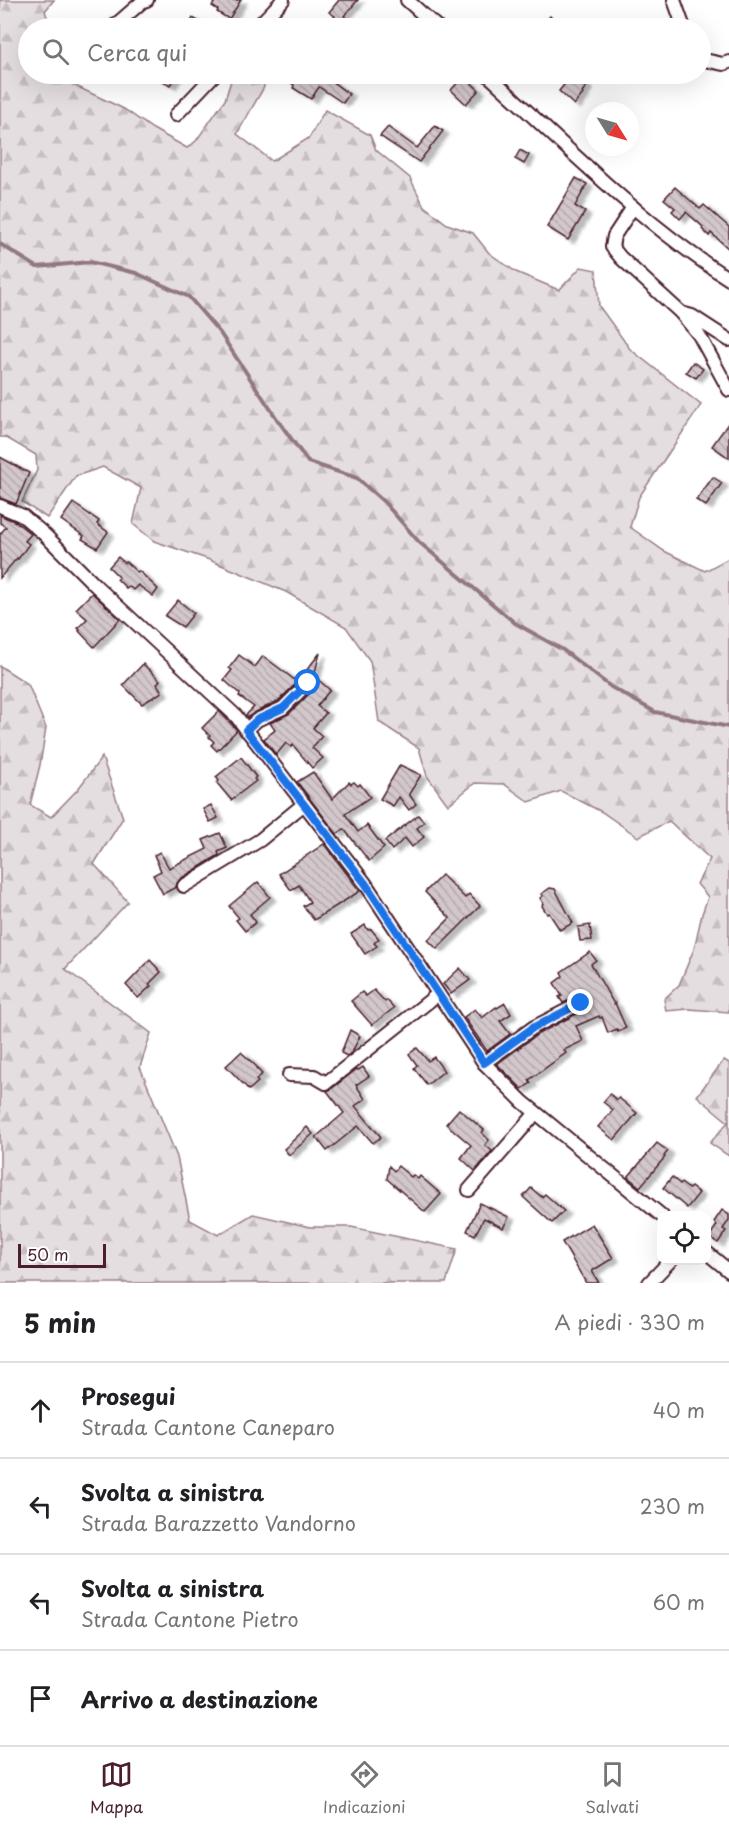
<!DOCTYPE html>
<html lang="it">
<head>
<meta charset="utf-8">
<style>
	:root { --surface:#fff; --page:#f6f6f6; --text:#202124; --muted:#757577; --line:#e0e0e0; --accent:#4a1f2b }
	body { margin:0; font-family:"Playpen Sans",sans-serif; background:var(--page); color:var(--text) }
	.controls { position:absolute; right:18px; bottom:18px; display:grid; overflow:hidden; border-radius:12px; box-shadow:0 6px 24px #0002 }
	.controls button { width:54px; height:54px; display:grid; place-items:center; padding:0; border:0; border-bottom:2px solid var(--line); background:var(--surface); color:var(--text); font:30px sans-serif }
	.compass { position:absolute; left:585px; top:102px; width:54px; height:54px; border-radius:50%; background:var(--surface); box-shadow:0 6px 24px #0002; rotate:127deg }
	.scale { position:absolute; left:18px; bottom:15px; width:88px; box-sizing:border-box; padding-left:6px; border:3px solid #4a1f2b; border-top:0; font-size:16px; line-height:21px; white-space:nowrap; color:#4a1f2b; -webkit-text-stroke:4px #fff; paint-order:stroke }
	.stop { position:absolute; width:18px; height:18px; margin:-14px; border:4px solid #1a73e8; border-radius:50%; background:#fff }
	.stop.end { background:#1a73e8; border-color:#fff; box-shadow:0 2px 6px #0008 }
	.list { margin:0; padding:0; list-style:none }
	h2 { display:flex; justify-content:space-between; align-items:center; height:78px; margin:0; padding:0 24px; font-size:26px }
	h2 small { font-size:20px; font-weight:400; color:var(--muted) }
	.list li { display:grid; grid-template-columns:39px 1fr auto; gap:18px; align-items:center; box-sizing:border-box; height:96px; padding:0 24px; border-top:2px solid var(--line) }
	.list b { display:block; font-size:22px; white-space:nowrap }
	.list p { margin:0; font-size:20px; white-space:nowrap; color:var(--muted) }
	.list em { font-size:20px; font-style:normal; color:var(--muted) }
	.icon { flex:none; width:33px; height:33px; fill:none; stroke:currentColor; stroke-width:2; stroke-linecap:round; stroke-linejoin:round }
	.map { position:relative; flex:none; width:729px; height:1283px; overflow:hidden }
	.search { position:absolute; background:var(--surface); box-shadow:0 6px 24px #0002; left:18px; right:18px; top:18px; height:66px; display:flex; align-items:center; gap:15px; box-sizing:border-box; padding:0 21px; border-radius:33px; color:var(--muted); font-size:22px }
	.sheet { height:462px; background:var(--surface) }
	nav { display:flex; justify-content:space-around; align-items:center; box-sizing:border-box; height:84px; border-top:2px solid var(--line); background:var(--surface); font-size:16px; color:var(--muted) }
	nav a { display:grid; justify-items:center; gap:3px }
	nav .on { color:var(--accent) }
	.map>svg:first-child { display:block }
	.forest { fill:url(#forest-firs); stroke:#987e86; stroke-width:1.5 }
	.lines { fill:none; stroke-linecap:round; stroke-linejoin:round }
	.stream { stroke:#91787e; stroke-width:4 }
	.building { fill:url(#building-back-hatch); stroke:#4a1f2b; stroke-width:1.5; filter:url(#shadow) }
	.minor-casing { stroke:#4a1f2b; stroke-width:16 }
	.minor { stroke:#fff; stroke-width:12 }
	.route { stroke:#1a73e8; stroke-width:8 }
</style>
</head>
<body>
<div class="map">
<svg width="729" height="1283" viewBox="0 0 729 1283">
	<defs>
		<pattern id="forest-firs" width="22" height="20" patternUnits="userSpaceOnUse" patternTransform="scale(1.5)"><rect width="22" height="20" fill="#e5dee0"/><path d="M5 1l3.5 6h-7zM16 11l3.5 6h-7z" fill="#c6bec0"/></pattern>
		<pattern id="building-back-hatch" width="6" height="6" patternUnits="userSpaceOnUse" patternTransform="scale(1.5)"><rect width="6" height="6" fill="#d2c7cb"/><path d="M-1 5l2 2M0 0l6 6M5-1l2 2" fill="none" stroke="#b6aaae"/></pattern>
		<filter id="shadow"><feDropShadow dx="6" dy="3.5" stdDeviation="1.5" flood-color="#0004"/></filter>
	</defs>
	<rect width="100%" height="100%" fill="#fff"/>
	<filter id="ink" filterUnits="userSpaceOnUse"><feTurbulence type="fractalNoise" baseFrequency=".0167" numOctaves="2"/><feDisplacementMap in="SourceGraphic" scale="12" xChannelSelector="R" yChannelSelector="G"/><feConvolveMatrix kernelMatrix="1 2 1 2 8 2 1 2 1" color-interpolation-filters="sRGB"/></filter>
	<g filter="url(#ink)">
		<g class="forest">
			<polygon points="0,0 54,0 45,11 51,28 28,28 28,74 61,74 65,81 124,109 153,129 187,148 196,141 225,100 233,74 255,74 263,77 264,87 237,134 272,161 309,138 325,110 370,135 376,150 410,178 424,206 447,224 473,233 489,253 516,272 559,290 581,267 596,270 599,306 630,349 701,405 639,497 630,527 664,551 705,571 729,558 729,1012 689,1009 666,1011 664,999 679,985 694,949 702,914 708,897 697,884 710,859 669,821 638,837 602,812 561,791 529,802 504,784 475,783 448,805 427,776 419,748 379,722 370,661 346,627 286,592 207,559 154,541 133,524 141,488 103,467 76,476 47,518 22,502 37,470 36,455 5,437 0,437"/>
			<polygon points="0,666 28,684 46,728 40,765 30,805 51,817 78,789 102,757 123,818 94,864 128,902 65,969 151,1033 140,1067 177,1157 190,1220 218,1235 253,1214 310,1227 351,1227 457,1249 446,1283 0,1283"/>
			<polygon points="724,1060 729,1063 729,1156 710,1143 728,1122 697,1096"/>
		</g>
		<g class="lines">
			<polyline class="stream" points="0,244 37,267 90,262 136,273 189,297 220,333 277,419 308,462 357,478 384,502 419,542 515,623 563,650 611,687 655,712 729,727"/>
		</g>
		<g class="building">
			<polygon points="216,0 241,0 229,19 217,12 218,10 212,6"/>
			<polygon points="339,0 358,0 344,16 359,28 337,28 329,22 335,16 329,12"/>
			<polygon points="550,16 563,28 539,28"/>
			<polygon points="193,18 210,28 187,28"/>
			<polygon points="150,74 177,74 170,85"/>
			<polygon points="297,74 335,74 330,80 349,94 343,103 319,87 311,99 293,88 294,85 291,83"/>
			<polygon points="572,75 587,86 582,92 583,94 574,105 559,91"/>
			<polygon points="464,76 479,90 466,104 451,90"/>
			<polygon points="435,126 443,131 419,162 380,136 388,127 417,148"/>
			<polygon points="520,150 529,155 524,164 515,159"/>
			<polygon points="576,178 587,184 575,206 585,212 568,240 547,227"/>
			<polygon points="675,187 700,209 704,205 729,227 729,249 711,233 709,236 702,229 703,227 686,212 680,219 672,211 675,208 664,199"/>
			<polygon points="693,362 703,369 696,378 686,372"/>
			<polygon points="729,422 729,458 712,446"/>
			<polygon points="0,457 29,473 16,504 0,498"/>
			<polygon points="713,477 722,483 706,506 696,500"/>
			<polygon points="73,503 99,521 97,524 108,532 97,548 82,539 84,536 61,520"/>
			<polygon points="0,515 16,522 31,534 25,541 29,544 18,559 17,558 0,578 0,534 6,527 0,523"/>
			<polygon points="118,557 125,563 126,562 137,572 139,571 158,589 153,596 138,585 133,590 129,586 126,588 117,579 119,577 109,567"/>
			<polygon points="92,593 120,619 94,647 79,631 80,630 78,628 87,619 76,609"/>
			<polygon points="178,600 194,613 183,627 165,616"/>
			<polygon points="320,653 314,676 330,690 317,706 326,713 313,728 322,736 312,748 323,758 312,768 293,745 291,747 286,743 276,755 264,739 275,730 270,723 289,714 314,689 316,685 314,678 310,675 303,677 278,701 254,713 248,717 246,715 254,707 239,696 240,694 224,680 232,670 229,668 239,655 255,667 263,656 295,680 300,674 302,676"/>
			<polygon points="143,664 160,680 157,684 162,692 142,704 123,685"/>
			<polygon points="219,711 237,730 217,751 211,745 214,742 209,737 210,736 202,728"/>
			<polygon points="241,757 256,777 254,779 256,781 231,800 217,783 219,781 216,777"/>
			<polygon points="400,765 421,775 409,794 416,804 409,810 399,797 393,806 380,799"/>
			<polygon points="313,772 332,799 349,782 351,784 354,782 358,786 360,784 370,797 345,814 358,832 367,825 384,848 369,861 344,829 337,834 297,782"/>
			<polygon points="211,805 218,818 210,822 203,809"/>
			<polygon points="418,815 424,822 417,828 424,837 412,847 405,838 392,850 385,841"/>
			<polygon points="220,833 227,848 218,852 219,855 180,879 177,883 176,887 163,894 153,875 161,871 154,855 160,852 169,868 207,849 203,840"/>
			<polygon points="324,844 360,891 314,920 303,906 310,902 299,885 291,890 279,874"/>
			<polygon points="442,875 465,898 469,894 480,906 437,949 428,940 450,918 425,892"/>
			<polygon points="258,882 270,897 250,914 256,922 245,931 236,920 239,918 229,906"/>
			<polygon points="550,888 555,889 573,923 560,930 549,913 547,914 542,906 543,903 540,898 543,896 541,894"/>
			<polygon points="365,925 368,930 371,929 379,939 374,943 377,946 365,954 351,934"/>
			<polygon points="590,925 592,940 580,941 578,927"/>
			<polygon points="590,952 596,960 591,964 614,1004 615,1003 626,1028 618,1032 617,1029 608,1033 602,1017 600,1018 599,1016 576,1026 583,1041 564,1050 566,1053 529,1080 531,1083 522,1089 497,1064 538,1034 588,1008 589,1000 582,995 563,1003 559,997 562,996 554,983 563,976 561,972"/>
			<polygon points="150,960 161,972 149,984 151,986 138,998 126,985"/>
			<polygon points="460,968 470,980 451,994 443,984"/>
			<polygon points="374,990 385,1002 387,1000 394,1008 372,1025 351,1001 362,992 366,996"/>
			<polygon points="505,1003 511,1014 500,1021 510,1034 487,1051 464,1017 475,1009 482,1018 496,1007 497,1008"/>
			<polygon points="350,1030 360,1036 352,1052 347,1056 341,1053"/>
			<polygon points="417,1048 428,1061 434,1057 444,1071 427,1085 414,1068 417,1065 409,1054"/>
			<polygon points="241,1052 257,1067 256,1068 262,1074 256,1080 258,1082 249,1090 226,1066"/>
			<polygon points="363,1067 369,1076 356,1085 365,1099 355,1106 381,1137 373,1143 358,1126 327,1151 316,1137 344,1113 327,1091 331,1089 357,1069 358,1070"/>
			<polygon points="610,1094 617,1100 619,1098 637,1113 614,1140 598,1127 613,1110 603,1102"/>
			<polygon points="459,1109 484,1130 482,1133 489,1140 485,1145 492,1151 475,1171 461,1158 471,1145 446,1124"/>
			<polygon points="307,1127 313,1134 289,1155 284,1149"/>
			<polygon points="657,1143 668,1151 664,1156 665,1157 640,1187 628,1177"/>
			<polygon points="389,1166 394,1171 398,1166 411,1177 413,1175 418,1179 420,1176 441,1194 425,1212 387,1179"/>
			<polygon points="672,1177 680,1184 681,1183 689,1189 691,1187 699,1193 687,1208 663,1188"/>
			<polygon points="531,1188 542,1197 545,1194 564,1211 552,1223 523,1197"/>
			<polygon points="480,1203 509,1217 503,1228 484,1218 475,1235 467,1231"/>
			<polygon points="722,1210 729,1215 729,1220 723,1229 726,1231 718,1243 709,1237 717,1225 714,1222"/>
			<polygon points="592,1224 613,1258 592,1271 599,1283 586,1283 562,1242"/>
		</g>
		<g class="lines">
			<defs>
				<g id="minor">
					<polyline points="407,0 438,28"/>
					<polyline points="674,0 684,28"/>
					<polyline points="112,28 143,1 147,0"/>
					<polyline points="256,28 283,0"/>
					<polyline points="700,59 723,64 729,62"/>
					<path d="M487 74C565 145 640 222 729 279"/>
					<polyline points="176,115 215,74"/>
					<polyline points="633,207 614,236 612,247 621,258 680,312 699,335 729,390"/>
					<polyline points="681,313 692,316 729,340"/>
					<polyline points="0,506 23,516 45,535 96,586 236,716 365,883 484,1063 523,1102 662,1216"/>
					<polyline points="246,730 257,720 283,708 308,683"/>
					<polyline points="184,886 260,840 304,804"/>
					<polyline points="484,1063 534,1027 581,1003"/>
					<polyline points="289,1075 314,1076 326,1083 438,994"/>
					<polyline points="469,1190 536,1113"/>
					<polyline points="706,1252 729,1271"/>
					<polyline points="649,1283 671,1260"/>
				</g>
			</defs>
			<use href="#minor" class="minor-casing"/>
			<use href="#minor" class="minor"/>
		</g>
	</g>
	<g class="lines" filter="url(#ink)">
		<polyline class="route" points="308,683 283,708 257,720 246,730 365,883 484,1063 534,1027 581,1003"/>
	</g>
</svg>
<div class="controls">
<button><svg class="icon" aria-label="locate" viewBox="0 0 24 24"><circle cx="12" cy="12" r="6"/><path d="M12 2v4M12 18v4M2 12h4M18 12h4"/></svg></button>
</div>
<svg class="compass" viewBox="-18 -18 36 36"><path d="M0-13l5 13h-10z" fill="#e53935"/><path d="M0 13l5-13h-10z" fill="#757577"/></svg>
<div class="scale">50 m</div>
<div class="stop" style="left:308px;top:683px"></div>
<div class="stop end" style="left:581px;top:1003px"></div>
<div class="search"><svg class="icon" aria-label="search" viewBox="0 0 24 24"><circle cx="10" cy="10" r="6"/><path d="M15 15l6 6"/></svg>Cerca qui</div>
</div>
<section class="sheet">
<h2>5 min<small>A piedi · 330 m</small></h2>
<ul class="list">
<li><svg class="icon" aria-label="ahead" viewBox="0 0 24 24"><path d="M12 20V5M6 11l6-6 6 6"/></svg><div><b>Prosegui</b><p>Strada Cantone Caneparo</p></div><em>40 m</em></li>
<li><svg class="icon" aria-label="left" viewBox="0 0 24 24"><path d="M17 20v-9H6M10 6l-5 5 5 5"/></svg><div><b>Svolta a sinistra</b><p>Strada Barazzetto Vandorno</p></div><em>230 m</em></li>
<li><svg class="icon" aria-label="left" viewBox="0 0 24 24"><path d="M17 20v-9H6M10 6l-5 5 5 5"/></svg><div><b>Svolta a sinistra</b><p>Strada Cantone Pietro</p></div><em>60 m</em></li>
<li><svg class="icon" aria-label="arrive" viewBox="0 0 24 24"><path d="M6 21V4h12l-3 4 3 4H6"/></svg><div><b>Arrivo a destinazione</b></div></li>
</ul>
</section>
<nav>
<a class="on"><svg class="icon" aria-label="map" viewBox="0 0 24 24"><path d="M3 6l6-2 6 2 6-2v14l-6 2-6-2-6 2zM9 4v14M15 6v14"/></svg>Mappa</a>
<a><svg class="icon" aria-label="directions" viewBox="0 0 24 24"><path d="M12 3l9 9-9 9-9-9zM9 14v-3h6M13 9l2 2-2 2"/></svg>Indicazioni</a>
<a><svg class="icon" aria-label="saved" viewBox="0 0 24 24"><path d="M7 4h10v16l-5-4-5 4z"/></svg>Salvati</a>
</nav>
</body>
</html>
